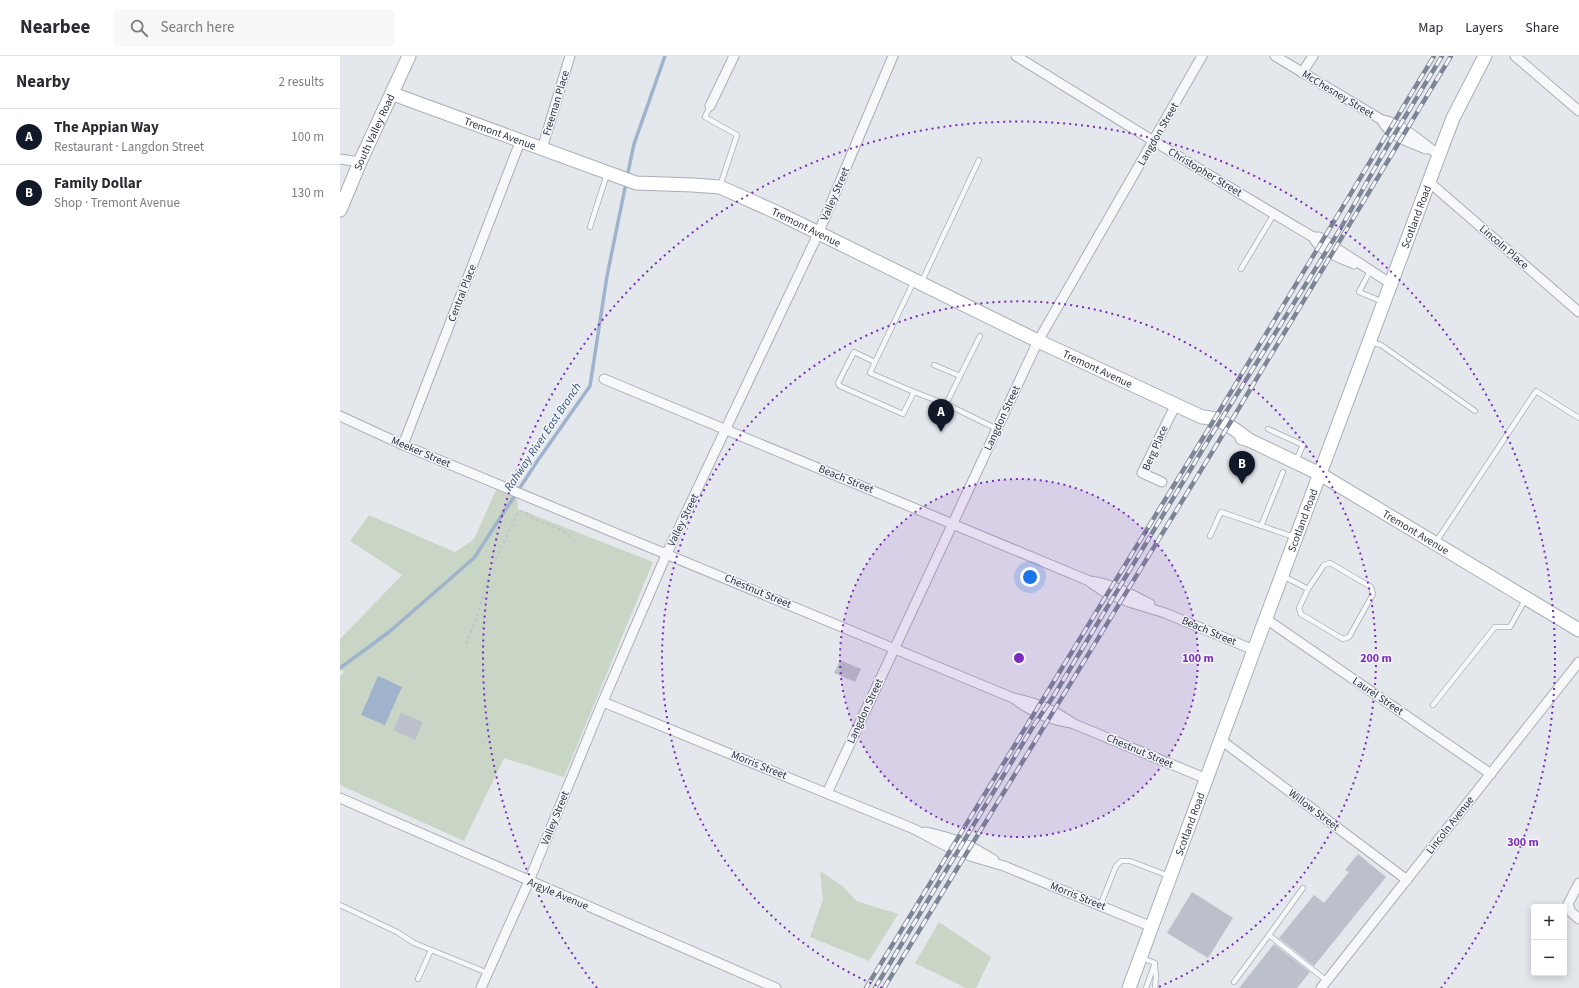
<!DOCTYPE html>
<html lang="en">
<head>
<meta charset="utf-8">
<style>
	:root { --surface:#fff; --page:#f7f7f7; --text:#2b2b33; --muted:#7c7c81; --line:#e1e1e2; --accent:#111827 }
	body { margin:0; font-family:"Source Sans 3",sans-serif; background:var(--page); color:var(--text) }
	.controls { position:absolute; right:12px; bottom:12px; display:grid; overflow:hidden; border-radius:4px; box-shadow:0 2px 10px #0003 }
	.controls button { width:36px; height:36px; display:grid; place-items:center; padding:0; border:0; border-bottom:1px solid var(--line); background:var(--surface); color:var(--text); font:20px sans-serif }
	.you { position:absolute; left:690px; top:521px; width:14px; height:14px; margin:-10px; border:3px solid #fff; border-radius:50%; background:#1a73e8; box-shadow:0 0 0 6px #1a73e833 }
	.badge { display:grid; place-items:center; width:26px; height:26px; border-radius:50%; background:var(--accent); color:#fff; font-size:13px; font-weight:700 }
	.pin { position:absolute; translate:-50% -33px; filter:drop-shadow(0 1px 2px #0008) }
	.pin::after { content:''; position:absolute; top:21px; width:14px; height:12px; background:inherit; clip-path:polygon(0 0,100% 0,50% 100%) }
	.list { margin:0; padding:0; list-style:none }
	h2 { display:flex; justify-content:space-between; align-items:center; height:52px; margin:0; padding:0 16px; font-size:17px }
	h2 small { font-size:13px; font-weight:400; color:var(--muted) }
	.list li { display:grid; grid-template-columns:26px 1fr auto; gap:12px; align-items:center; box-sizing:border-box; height:56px; padding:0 16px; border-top:1px solid var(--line) }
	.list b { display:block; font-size:15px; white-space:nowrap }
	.list p { margin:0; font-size:13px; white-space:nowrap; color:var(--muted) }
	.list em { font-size:13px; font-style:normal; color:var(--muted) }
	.icon { flex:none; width:22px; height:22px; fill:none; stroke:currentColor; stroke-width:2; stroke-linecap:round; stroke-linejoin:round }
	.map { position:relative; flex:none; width:1239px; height:932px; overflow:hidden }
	header { display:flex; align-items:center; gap:24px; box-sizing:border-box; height:56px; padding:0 20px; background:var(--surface); border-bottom:1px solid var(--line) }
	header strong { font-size:19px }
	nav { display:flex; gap:22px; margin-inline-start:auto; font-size:14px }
	.search { width:280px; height:36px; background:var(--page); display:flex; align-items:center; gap:10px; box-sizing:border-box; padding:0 14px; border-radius:4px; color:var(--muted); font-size:15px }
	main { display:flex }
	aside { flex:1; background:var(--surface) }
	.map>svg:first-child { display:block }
	.green { fill:#c9d6c5 }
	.water { fill:#9fb4cc }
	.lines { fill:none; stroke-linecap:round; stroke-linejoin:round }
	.stream { stroke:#9fb4cc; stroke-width:3.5 }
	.building { fill:#bbc0ca }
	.lane-casing { stroke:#a9aeb7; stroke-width:6 }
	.street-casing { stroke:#a9aeb7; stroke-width:11 }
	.secondary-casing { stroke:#a9aeb7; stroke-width:15 }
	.path { stroke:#c2c5cb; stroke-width:2; stroke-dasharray:3 3; stroke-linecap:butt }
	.lane { stroke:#f7f8fa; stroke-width:4.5 }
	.street { stroke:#f7f8fa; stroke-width:9 }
	.secondary { stroke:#fff; stroke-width:13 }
	.rail-casing { stroke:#7d8696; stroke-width:4.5 }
	.rail { stroke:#f4f6f9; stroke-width:3; stroke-dasharray:9; stroke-linecap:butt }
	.ring { fill:none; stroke:#7b2cbf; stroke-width:2; stroke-dasharray:2 4 }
	.labels { text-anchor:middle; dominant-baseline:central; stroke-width:3; stroke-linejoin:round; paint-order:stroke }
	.street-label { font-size:11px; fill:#2b3445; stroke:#f4f6f9 }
	.water-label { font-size:12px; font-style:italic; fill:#34527a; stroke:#f4f6f9 }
	.centre { fill:#7b2cbf; stroke:#f4f6f9; stroke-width:2 }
	.ring-label { font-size:12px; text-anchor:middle; font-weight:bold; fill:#7b2cbf; stroke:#f4f6f9; stroke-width:3; stroke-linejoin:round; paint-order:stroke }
</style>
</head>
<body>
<header>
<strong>Nearbee</strong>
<div class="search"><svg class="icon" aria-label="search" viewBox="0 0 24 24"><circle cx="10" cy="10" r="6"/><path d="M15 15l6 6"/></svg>Search here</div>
<nav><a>Map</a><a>Layers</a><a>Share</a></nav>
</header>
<main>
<aside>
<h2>Nearby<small>2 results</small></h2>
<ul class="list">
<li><span class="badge">A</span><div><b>The Appian Way</b><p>Restaurant · Langdon Street</p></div><em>100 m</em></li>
<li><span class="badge">B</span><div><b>Family Dollar</b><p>Shop · Tremont Avenue</p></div><em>130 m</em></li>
</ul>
</aside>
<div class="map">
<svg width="1239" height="932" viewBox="0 0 1239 932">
	<rect width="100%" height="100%" fill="#e4e7ec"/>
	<g class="green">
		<polygon points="157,432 177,442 178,453 313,506 224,721 164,702 124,785 0,729 0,620 4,616 0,613 0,583 62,519 10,485 29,459 115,496 134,483"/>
		<polygon points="480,815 504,831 516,845 558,858 529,905 470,881 483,844"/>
		<polygon points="599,866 651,901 636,932 626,932 575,907"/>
	</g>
	<polygon class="water" points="38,620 62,631 45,669 21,659"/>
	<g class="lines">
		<g class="stream">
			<polyline points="287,121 294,88 325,0"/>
			<polyline points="0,612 49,576 134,502 198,404 250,330 267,220 286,127"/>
		</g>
	</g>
	<g class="building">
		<polygon points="500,604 521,613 515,626 494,617"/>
		<polygon points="61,657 83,666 75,684 53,674"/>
		<polygon points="1018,798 1046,821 974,910 939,882 974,839 984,847 1009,816 1005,814"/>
		<polygon points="852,836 893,862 868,902 827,877"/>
		<polygon points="934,888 970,916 957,932 899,932"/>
	</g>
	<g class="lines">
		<defs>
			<g id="lane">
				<polyline points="370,50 365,61 397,79 380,130"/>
				<polyline points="250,171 267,118"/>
				<polyline points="901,213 934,158"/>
				<polyline points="1030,215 1019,236 1043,246"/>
				<polyline points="574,225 535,306 514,296 498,327 500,330 563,358 574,336 606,348 640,280"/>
				<polyline points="581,227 639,104"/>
				<polyline points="1030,286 1041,289 1135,355"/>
				<polyline points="535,306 530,317 574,336"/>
				<polyline points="594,309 620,320"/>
				<polyline points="606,348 657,373"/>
				<polyline points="928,373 963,389 956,405"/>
				<polyline points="921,470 943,416"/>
				<polyline points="870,480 881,456 954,481"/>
				<polyline points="1096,486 1196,335 1239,362"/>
				<polyline points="943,520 968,533 959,552 961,558 1003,583 1009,581 1033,538 1031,531 990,507 984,509 968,533"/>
				<polyline points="1093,649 1155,571 1170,571 1185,544"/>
				<polyline points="963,832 929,879 987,925"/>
				<polyline points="0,849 57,876 74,887 148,917"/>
				<polyline points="760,850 776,810 781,805 790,805 829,820"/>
				<polyline points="802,902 815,907 806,932"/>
				<polyline points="78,923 91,894"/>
				<polyline points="894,926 929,879"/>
				<polyline points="815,932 816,921 815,910"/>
			</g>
			<g id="street">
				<path d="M676 0C774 61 873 122 973 181H979L1050 227"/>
				<path d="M935 0 1042 64C1061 66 1083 88 1099 99"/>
				<polyline points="1175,0 1239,55"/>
				<polyline points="962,17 973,0"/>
				<polyline points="370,50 394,0"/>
				<path d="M1042 64C1048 80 1071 87 1086 93"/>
				<polyline points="202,93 230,0"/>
				<polyline points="0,103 20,106"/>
				<polyline points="1089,126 1239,256"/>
				<path d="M973 181C979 195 1000 202 1014 208"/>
				<polyline points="264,323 747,524 763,535 789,546 825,557 914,594"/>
				<path d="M0 360 63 389 673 642C697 647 714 654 734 668L867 723"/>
				<polyline points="63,389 180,86"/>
				<polyline points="822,426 802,417 836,348"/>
				<path d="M750 525C772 528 791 538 810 548"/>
				<polyline points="926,563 1151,718"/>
				<path d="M676 644C693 657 710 664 731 667"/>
				<polyline points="263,646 574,773 606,790 630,800 664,810 812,871"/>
				<polyline points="881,684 1067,824"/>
				<polyline points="487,737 698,285 862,0"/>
				<polyline points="0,742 436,932"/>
				<path d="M585 776C613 782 631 789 654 804"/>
				<polyline points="1239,827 1228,848 1231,856 1239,863"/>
				<polyline points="141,932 189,825 261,650 327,497 478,178 553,0"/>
				<polyline points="981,932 1239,606"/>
			</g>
			<g id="secondary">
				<path id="s1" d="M53 38 296 127 353 129 380 131 438 157 698 285 862 361C880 361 896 374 909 384"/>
				<path id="s2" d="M0 154 20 106 69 0"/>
				<path id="s3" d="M902 382 909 384 980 418 1239 574"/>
				<path id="s4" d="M789 932 914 594 1099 99 1113 62 1145 0"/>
			</g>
		</defs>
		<use href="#lane" class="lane-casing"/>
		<use href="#street" class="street-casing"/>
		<use href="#secondary" class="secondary-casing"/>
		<polyline class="path" points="126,588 135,566 152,511 177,459 181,455 187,457 198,465 222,474 237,487"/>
		<use href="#lane" class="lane"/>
		<use href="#street" class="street"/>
		<use href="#secondary" class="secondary"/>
		<defs>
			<g id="rail">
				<polyline points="526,932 880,354 1094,0"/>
				<polyline points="535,932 694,669 713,641 869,383 999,175 1048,89 1102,0"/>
				<polyline points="544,932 893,362 1111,0"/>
			</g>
		</defs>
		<use href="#rail" class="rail-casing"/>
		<use href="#rail" class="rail"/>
	</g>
	<circle cx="679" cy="602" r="179" fill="#7b2cbf" fill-opacity=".12"/>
	<g class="ring">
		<circle cx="679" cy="602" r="179"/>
		<path d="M542 932A357 357 0 1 1 816 932"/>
		<path d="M257 932A536 536 0 1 1 1101 932"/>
	</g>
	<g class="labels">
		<g class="street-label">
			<text transform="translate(998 38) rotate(31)">McChesney Street</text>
			<text transform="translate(216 47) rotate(-73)">Freeman Place</text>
			<text stroke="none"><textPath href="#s2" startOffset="85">South Valley Road</textPath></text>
			<text stroke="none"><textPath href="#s1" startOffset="114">Tremont Avenue</textPath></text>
			<text transform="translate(818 78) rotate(-60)">Langdon Street</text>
			<text transform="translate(865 116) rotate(31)">Christopher Street</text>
			<text transform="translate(495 138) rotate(-67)">Valley Street</text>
			<text stroke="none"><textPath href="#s4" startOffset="823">Scotland Road</textPath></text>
			<text stroke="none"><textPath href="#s1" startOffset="438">Tremont Avenue</textPath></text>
			<text transform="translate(1164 191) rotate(41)">Lincoln Place</text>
			<text transform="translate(122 237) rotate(-69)">Central Place</text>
			<text stroke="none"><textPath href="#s1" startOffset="762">Tremont Avenue</textPath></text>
			<text transform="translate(662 362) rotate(-65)">Langdon Street</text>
			<text transform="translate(815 392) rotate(-66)">Berg Place</text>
			<text transform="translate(81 396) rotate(23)">Meeker Street</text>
			<text transform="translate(506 423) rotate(22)">Beach Street</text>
			<text transform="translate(343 464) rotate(-64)">Valley Street</text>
			<text stroke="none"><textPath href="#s4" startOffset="499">Scotland Road</textPath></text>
			<text stroke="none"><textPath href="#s3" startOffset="198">Tremont Avenue</textPath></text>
			<text transform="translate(418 535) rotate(23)">Chestnut Street</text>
			<text transform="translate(869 575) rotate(23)">Beach Street</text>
			<text transform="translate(1038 640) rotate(34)">Laurel Street</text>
			<text transform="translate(525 655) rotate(-65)">Langdon Street</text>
			<text transform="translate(800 695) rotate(23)">Chestnut Street</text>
			<text transform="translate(419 709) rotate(22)">Morris Street</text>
			<text transform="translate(974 754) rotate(37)">Willow Street</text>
			<text transform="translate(215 762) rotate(-68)">Valley Street</text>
			<text stroke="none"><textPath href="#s4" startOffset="175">Scotland Road</textPath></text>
			<text transform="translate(1110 769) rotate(-52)">Lincoln Avenue</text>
			<text transform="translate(218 838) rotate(23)">Argyle Avenue</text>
			<text transform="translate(738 840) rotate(22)">Morris Street</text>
		</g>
		<g class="water-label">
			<text transform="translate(203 381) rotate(-56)">Rahway River East Branch</text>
		</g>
	</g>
	<circle cx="679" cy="602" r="6" class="centre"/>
	<g class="ring-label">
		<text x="858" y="606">100 m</text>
		<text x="1036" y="606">200 m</text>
		<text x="1183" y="790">300 m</text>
	</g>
</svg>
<div class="controls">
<button>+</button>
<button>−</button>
</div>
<div class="you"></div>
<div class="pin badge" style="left:601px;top:376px">A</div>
<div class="pin badge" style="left:902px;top:428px">B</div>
</div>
</main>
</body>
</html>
